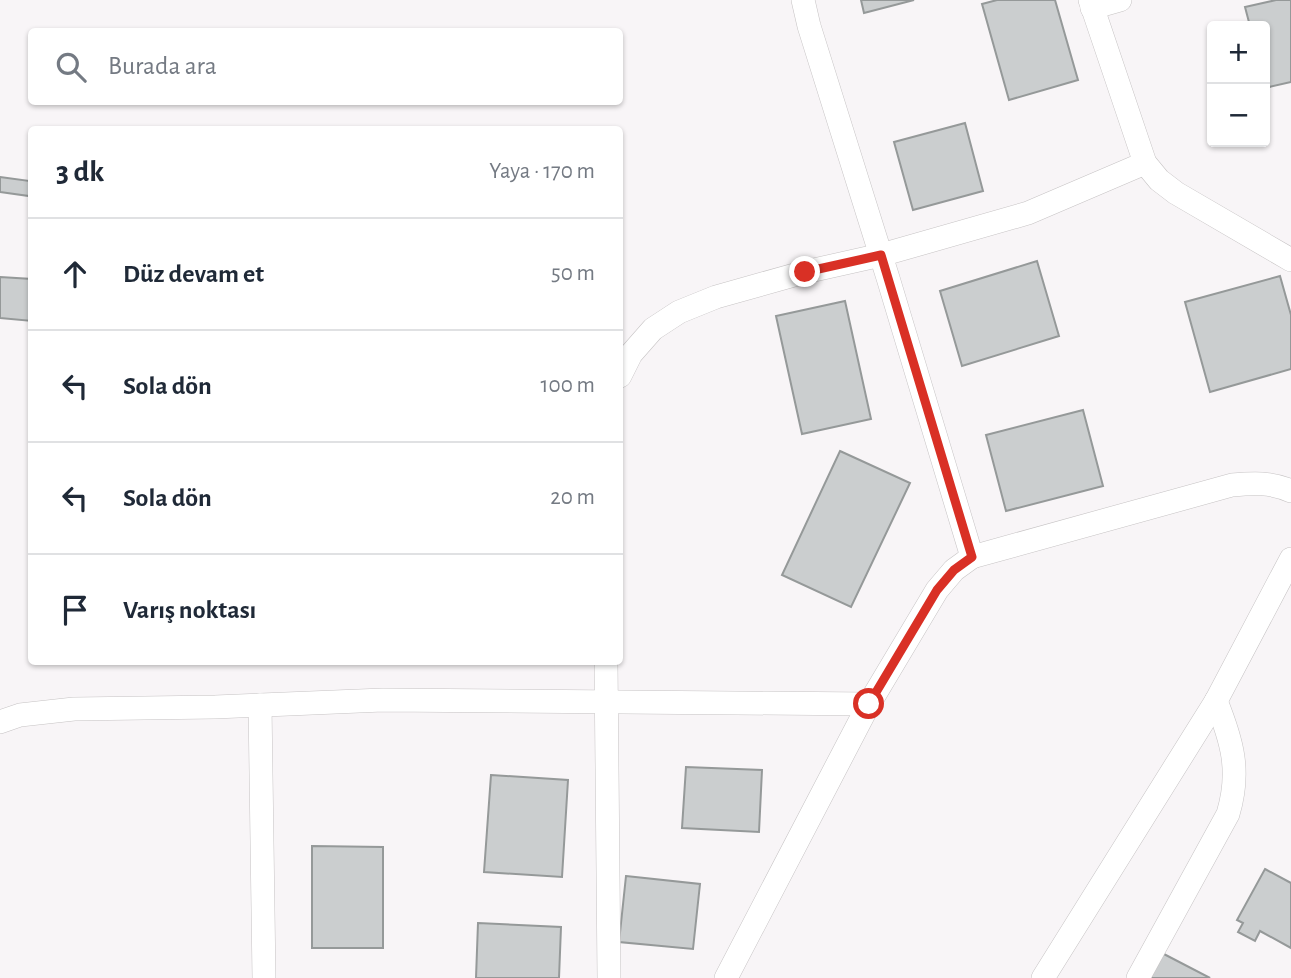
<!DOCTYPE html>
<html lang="tr">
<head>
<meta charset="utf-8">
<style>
	:root { --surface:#fff; --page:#f6f6f7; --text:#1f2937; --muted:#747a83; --line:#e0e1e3 }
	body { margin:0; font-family:"Alegreya Sans",sans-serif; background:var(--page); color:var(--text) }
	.controls { position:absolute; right:21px; top:21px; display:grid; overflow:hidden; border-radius:7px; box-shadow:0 2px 5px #0004 }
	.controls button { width:63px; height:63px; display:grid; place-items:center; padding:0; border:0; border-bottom:2px solid var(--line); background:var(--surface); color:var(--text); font:35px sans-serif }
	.stop { position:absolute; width:21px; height:21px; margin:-16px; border:5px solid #d93025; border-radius:50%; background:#fff }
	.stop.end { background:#d93025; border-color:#fff; box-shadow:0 2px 7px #0008 }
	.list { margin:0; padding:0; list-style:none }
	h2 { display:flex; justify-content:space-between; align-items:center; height:91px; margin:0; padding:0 28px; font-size:30px }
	h2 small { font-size:23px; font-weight:400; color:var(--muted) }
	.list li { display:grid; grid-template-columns:46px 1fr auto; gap:21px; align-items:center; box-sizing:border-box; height:112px; padding:0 28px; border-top:2px solid var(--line) }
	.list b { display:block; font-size:26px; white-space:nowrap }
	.list em { font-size:23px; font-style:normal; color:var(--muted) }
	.icon { flex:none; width:38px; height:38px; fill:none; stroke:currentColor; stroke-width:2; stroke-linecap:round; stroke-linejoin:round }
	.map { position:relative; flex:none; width:1291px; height:978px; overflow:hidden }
	.search { position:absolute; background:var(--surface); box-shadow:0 2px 5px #0004; left:28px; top:28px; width:595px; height:77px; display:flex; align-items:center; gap:18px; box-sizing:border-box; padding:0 24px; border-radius:7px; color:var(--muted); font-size:26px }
	.panel { position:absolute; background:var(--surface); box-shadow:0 2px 5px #0004; left:28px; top:126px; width:595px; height:539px; border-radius:7px }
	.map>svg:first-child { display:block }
	.building { fill:#cbcecf; stroke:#959999; stroke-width:2 }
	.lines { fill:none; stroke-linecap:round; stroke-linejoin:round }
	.minor-casing { stroke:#c6c3c4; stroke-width:24 }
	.minor { stroke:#fff; stroke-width:23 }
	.route { stroke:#d93025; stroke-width:9 }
</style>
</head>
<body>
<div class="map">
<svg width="1291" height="978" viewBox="0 0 1291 978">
	<rect width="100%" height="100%" fill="#f8f5f7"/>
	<g class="building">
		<polygon points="861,0 914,0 864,13"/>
		<polygon points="997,0 1055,0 1078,80 1009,100 982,4"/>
		<polygon points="1276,0 1291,0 1291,82 1265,88 1265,26 1250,26 1245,7"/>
		<polygon points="965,123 983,191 913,210 894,142"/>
		<polygon points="0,177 30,181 29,196 0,192"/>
		<polygon points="1037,261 1059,336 962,366 940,291"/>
		<polygon points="1280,276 1291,315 1291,369 1210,392 1185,302"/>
		<polygon points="0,277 32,279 32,321 0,318"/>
		<polygon points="845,301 871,419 802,434 776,316"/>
		<polygon points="1083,410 1103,486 1006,511 986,435"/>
		<polygon points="840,451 910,483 851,607 782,575"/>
		<polygon points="686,767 762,770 759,832 682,828"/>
		<polygon points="491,775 568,780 562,877 484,872"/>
		<polygon points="312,846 383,847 383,948 312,948"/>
		<polygon points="1265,869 1291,883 1291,948 1260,931 1255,941 1238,932 1243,923 1237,920"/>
		<polygon points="626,876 700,884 693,949 619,942"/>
		<polygon points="478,923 561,927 559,978 476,978"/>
		<polygon points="1160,952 1210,978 1146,978"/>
	</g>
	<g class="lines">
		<defs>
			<g id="minor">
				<polyline points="803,0 809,26 888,278 972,557"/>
				<polyline points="1090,0 1145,163 1159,180 1176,193 1291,260"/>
				<polyline points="1092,8 1120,0"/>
				<polyline points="620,376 631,354 653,329 679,312 716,297 805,272 881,255 1028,213 1145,163"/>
				<polyline points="606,662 609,978"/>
				<polyline points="260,705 264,978"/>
				<polyline points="0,722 20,715 74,709 215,707 383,700 869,704"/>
				<path d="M726 978 869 704 937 590 954 570 972 557 1232 485C1253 483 1271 482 1291 491"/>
				<polyline points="1043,978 1216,701 1291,559"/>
				<path d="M1138 978 1228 814C1241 771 1232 741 1216 701"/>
			</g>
		</defs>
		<use href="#minor" class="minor-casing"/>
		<use href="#minor" class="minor"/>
	</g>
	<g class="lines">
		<polyline class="route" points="805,272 881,255 972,557 954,570 937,590 869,704"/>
	</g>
</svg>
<div class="controls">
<button>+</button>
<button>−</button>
</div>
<div class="stop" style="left:869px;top:704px"></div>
<div class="stop end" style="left:805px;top:272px"></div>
<div class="search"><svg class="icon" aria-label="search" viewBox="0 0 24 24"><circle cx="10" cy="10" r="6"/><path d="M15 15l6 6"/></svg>Burada ara</div>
<section class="panel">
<h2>3 dk<small>Yaya · 170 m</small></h2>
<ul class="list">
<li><svg class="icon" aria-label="ahead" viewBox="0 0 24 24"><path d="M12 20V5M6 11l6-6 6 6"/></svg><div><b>Düz devam et</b></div><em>50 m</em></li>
<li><svg class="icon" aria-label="left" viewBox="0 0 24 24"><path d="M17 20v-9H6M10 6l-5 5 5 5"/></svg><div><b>Sola dön</b></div><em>100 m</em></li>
<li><svg class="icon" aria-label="left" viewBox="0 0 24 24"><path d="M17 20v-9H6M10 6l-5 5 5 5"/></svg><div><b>Sola dön</b></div><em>20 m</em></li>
<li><svg class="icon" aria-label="arrive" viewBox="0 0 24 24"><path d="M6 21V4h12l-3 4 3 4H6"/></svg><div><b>Varış noktası</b></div></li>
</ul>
</section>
</div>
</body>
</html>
